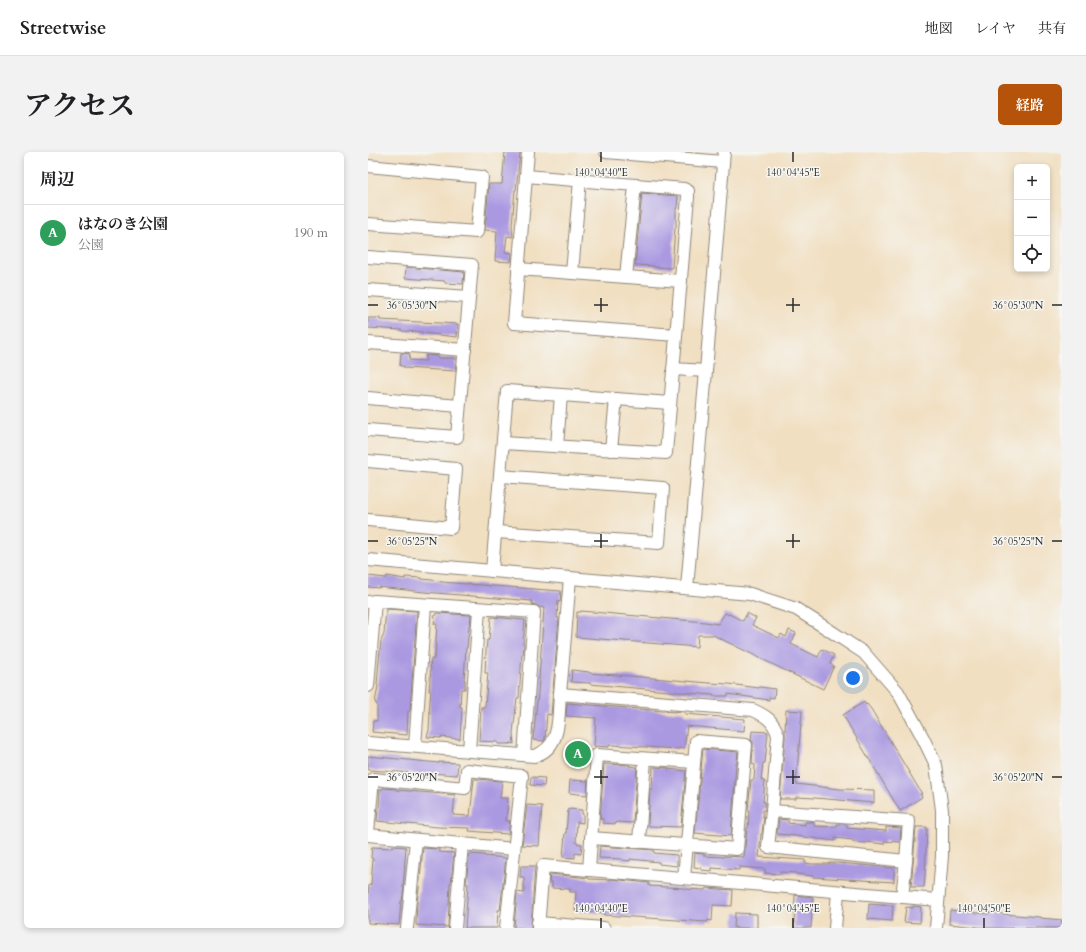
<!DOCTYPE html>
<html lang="ja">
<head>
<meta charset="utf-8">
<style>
	:root { --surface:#fff; --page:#f2f2f2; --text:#202124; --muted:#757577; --line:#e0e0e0; --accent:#b45309 }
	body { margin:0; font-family:Cardo,"Noto Serif JP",serif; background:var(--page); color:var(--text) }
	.controls { position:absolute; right:12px; top:12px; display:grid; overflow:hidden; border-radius:6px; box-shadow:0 2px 6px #0003 }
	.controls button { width:36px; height:36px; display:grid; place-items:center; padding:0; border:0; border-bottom:1px solid var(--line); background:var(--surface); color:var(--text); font:20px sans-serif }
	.you { position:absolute; left:485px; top:526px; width:14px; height:14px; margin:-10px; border:3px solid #fff; border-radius:50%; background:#1a73e8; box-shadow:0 0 0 6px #1a73e833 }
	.badge { display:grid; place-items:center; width:26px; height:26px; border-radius:50%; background:var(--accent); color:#fff; font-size:13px; font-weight:700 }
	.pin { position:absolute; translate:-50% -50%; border:2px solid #fff; box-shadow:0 1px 4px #0006 }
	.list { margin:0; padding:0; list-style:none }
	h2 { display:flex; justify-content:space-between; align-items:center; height:52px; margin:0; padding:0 16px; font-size:17px }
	h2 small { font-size:13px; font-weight:400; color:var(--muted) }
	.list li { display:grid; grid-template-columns:26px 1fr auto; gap:12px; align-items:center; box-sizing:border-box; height:56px; padding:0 16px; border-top:1px solid var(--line) }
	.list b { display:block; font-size:15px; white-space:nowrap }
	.list p { margin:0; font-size:13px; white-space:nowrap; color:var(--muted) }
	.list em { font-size:13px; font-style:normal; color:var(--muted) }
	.icon { flex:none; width:22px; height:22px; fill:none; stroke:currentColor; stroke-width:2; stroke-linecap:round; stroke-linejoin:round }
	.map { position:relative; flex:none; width:694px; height:776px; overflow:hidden; border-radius:6px }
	header { display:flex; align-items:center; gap:24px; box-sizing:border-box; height:56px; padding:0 20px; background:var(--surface); border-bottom:1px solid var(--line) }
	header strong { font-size:19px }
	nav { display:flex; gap:22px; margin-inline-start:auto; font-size:14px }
	.intro { display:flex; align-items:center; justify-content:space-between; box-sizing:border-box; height:96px; padding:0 24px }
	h1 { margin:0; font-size:28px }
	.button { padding:10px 18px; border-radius:6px; background:var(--accent); color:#fff; font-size:14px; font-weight:700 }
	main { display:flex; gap:24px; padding:0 24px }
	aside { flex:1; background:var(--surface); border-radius:6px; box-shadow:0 2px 6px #0003 }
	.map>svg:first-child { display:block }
	.building { fill:#aa99e1 }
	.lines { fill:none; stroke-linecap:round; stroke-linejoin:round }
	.minor-casing { stroke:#8e8576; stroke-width:14 }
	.minor { stroke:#fff; stroke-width:12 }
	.ticks { fill:none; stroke:#2b2b2b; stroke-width:1.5 }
	.ticks-label { font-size:10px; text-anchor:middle; fill:#2b2b2b; stroke:#f6f6f2; stroke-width:3; stroke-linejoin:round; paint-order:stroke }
</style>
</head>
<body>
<header>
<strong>Streetwise</strong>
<nav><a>地図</a><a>レイヤ</a><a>共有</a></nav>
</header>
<div class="intro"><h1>アクセス</h1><a class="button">経路</a></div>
<main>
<aside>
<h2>周辺<small></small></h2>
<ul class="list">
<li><span class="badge" style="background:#2e9e5b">A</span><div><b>はなのき公園</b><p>公園</p></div><em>190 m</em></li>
</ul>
</aside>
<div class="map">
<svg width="694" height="776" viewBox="0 0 694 776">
	<rect width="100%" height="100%" fill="#f6f6f2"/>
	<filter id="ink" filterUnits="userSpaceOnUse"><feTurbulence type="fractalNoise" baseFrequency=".025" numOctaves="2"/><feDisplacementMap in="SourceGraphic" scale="8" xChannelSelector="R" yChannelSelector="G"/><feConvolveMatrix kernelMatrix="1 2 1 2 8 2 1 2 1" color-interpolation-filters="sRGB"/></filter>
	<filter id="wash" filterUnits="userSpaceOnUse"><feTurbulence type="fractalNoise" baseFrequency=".012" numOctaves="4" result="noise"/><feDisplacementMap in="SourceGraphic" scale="16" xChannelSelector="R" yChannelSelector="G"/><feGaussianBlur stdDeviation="0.9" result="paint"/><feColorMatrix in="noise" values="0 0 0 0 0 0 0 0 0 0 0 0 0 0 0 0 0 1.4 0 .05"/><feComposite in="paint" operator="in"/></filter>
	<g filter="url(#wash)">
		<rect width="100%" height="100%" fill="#f1dfc1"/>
		<g id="blocks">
			<g class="building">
				<polygon points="137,0 152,1 148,38 147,38 144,73 145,85 139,84 137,100 144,101 143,110 127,109 129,79 117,78 121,32 134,32"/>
				<polygon points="274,41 310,44 309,56 308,56 308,76 307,76 304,116 286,115 286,114 267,113"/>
				<polygon points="38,115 96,120 95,132 77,131 77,129 37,126"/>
				<polygon points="0,166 12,166 12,168 90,172 89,185 54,181 54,180 34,179 34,178 0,176"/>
				<polygon points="33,201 42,202 41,208 58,209 58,203 70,204 70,206 88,206 87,219 36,216 36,214 32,214"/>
				<polygon points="0,424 18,426 19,424 37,427 37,425 54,426 54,427 73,429 73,430 193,439 192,450 190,449 189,466 191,466 183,563 179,562 177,587 176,589 165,588 170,541 176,456 171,455 170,454 164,452 164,449 153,448 56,440 11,435 11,436 0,435"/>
				<polygon points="18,457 49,459 42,559 40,559 39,583 4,580 5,569 9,569 9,552 7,551 10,534 9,533 11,508 13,489 16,482"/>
				<polygon points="213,459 337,470 350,472 357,461 361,463 361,462 375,469 379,461 388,466 384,473 411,486 413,482 418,485 421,478 428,481 423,492 450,505 454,497 466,503 462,512 466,514 455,537 345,483 330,483 329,495 208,485 209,460 213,460"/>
				<polygon points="69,461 103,463 102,474 101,474 99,496 98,496 96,528 97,528 97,537 93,537 92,555 94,555 92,587 73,585 73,586 59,585 61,578 62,560 61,560 63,539 61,539 63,516 62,516 63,507 66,507 66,504 67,504 69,472 66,472 67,463 69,463"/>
				<polygon points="123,465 157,468 155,492 156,492 155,502 154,502 151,546 149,546 145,581 146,592 143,591 142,592 130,592 130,590 111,589 113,555 116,555 117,553 120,521 117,521 118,499 119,488 121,488"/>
				<polygon points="204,518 221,520 221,521 262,524 341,531 361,532 391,536 392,535 407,537 406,546 401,545 401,548 360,542 360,544 345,544 345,543 222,532 222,531 203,530"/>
				<polygon points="496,550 498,553 499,552 503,557 554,642 552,642 554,645 532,659 475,563"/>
				<polygon points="199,551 307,560 308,559 317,560 317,562 377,567 376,579 319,574 316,597 311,596 311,597 245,593 241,593 241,595 226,594 228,566 198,564"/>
				<polygon points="418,558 434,559 428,632 472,637 506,638 506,651 447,646 428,645 428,647 412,647 417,584 417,579"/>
				<polygon points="384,579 400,580 397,611 395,611 393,627 394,627 394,629 397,629 395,650 397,650 397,658 395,658 395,665 396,665 394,682 393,682 391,705 437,708 437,711 444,712 461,712 461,711 471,711 526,716 526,730 445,725 445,724 429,722 429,721 412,720 412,722 397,721 397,717 371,715 371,718 344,716 344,719 333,718 333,716 326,715 327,701 336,702 336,704 356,705 356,704 376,705 379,676 380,676 381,658 380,658 383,628 386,628 387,613 384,612 385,594 385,590 383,588"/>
				<polygon points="335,597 370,600 369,611 368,611 363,684 327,681"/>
				<polygon points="0,604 71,611 71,610 90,611 89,623 62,621 61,623 45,622 45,621 0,618"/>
				<polygon points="236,612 262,613 261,614 269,615 265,671 248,670 248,672 235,671 235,667 232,667"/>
				<polygon points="285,615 301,616 300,617 318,619 313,675 281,674 281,673 280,672 282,637 284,637"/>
				<polygon points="163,625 177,626 176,634 162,633"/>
				<polygon points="106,627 108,627 134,629 132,646 140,646 138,669 142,669 140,682 101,679 102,676 70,675 9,669 10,657 11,657 12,637 15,637 15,636 28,637 28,638 87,643 85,663 102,664"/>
				<polygon points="202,628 220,629 219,643 201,641"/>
				<polygon points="159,653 174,654 171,694 154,693"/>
				<polygon points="200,657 214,658 214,662 215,662 215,671 209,670 208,691 214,692 213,702 207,701 207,706 195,705 197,681 198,681"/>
				<polygon points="411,667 420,668 420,671 437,673 437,670 446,670 446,674 469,675 469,672 479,673 479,676 518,679 518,675 533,676 532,690 516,689 516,692 499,690 499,691 485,690 485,688 467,686 467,689 420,683 409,682"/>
				<polygon points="548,675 559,675 557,724 556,735 543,735"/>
				<polygon points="24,694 38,695 35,736 36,736 34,749 33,749 31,773 0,771 0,743 1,733 3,733 5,707 3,706 4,695 24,696"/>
				<polygon points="232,694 286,698 286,701 309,703 309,714 291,712 291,710 262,707 262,709 254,708 254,707 231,706"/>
				<polygon points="55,696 71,697 71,700 86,701 83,731 82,731 80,775 48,773 49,750 51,737"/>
				<polygon points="101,702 117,703 117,704 138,706 132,758 130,758 129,776 97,776 100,732 98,732"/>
				<polygon points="153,714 167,714 163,776 146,776 149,740 156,741 156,725 152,725"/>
				<polygon points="182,722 221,726 221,727 243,728 243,727 281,731 281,734 316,736 316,737 337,738 338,736 365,738 364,754 345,753 344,769 340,768 339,770 236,763 236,761 207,759 208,740 202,740 202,737 184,736 184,730 181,729"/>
				<polygon points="427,743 445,745 443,776 426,776"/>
				<polygon points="501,752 525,754 524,769 500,767"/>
				<polygon points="545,754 553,755 552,771 536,770 538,755 545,756"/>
				<polygon points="582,758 599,760 620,762 620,760 635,762 672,765 672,766 694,768 694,776 619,776 581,772"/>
				<polygon points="367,761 389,762 389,776 366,776"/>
			</g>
		</g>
	</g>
	<g filter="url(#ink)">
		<use href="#blocks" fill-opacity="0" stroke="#8e8576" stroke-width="1"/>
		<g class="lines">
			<defs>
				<g id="minor">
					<polyline points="160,0 146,171 308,183"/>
					<polyline points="238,0 355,10"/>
					<polyline points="0,14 114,25 109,80 0,72"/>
					<polyline points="0,105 104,113 89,285 0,278"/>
					<polyline points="150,117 313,129"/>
					<polyline points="204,121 212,28"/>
					<polyline points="258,125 267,33"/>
					<polyline points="0,138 101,145"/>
					<polyline points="0,191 97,198"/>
					<polyline points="305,217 338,219"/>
					<polyline points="0,246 91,254"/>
					<polyline points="135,291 298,301 320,45 320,39 316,37 158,24"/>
					<polyline points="189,294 193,243"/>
					<polyline points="243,298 248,247"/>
					<polyline points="0,309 88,317 83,376 0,368"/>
					<polyline points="128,380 291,391 295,336 132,324"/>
					<polyline points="0,408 382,442 428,457 458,476 496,501 530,540 554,584 568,613 574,658 574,704 568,776"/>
					<polyline points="124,419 139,239 302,251"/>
					<polyline points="319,436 338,219 356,0"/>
					<polyline points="7,449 166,460 156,603"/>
					<polyline points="0,450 7,449 0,534"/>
					<polyline points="192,542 202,426"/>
					<path d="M0 591 166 604C194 596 190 565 192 542L385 558C398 564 405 568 410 583L404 659 400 695 538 709 534 745"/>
					<polyline points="47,594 57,453"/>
					<polyline points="101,599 111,457"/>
					<polyline points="404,659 541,669 538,709"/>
					<polyline points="0,680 5,627 97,636 99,618 154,624 138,776"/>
					<polyline points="0,683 94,692 87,776"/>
					<polyline points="223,686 369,697 378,593 328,589 316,726"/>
					<polyline points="271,690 277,607"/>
					<polyline points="94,692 146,697"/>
					<polyline points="221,718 229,603 326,610"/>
					<polyline points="170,771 236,776"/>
					<polyline points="39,776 48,688"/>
					<polyline points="170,776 175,714 570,748"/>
					<polyline points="467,776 470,740"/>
				</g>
			</defs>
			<use href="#minor" class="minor-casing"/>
			<use href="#minor" class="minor"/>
		</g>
	</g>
	<path class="ticks" d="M233 0V10M425 0V10M233 146V160M425 146V160M0 153H10M226 153H240M418 153H432M684 153H694M233 382V396M425 382V396M0 389H10M226 389H240M418 389H432M684 389H694M233 618V632M425 618V632M0 625H10M226 625H240M418 625H432M684 625H694M233 766V776M425 766V776M616 766V776"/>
	<g class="ticks-label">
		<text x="233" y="24">140°04'40"E</text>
		<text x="425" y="24">140°04'45"E</text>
		<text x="44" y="157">36°05'30"N</text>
		<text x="650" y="157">36°05'30"N</text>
		<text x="44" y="393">36°05'25"N</text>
		<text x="650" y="393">36°05'25"N</text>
		<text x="44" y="629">36°05'20"N</text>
		<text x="650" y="629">36°05'20"N</text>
		<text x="233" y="760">140°04'40"E</text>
		<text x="425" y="760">140°04'45"E</text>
		<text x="616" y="760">140°04'50"E</text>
	</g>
</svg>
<div class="controls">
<button>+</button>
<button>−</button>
<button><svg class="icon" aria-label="locate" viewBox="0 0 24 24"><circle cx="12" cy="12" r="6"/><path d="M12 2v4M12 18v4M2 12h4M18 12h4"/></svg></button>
</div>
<div class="you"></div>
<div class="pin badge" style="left:210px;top:602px;background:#2e9e5b">A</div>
</div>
</main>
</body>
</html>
